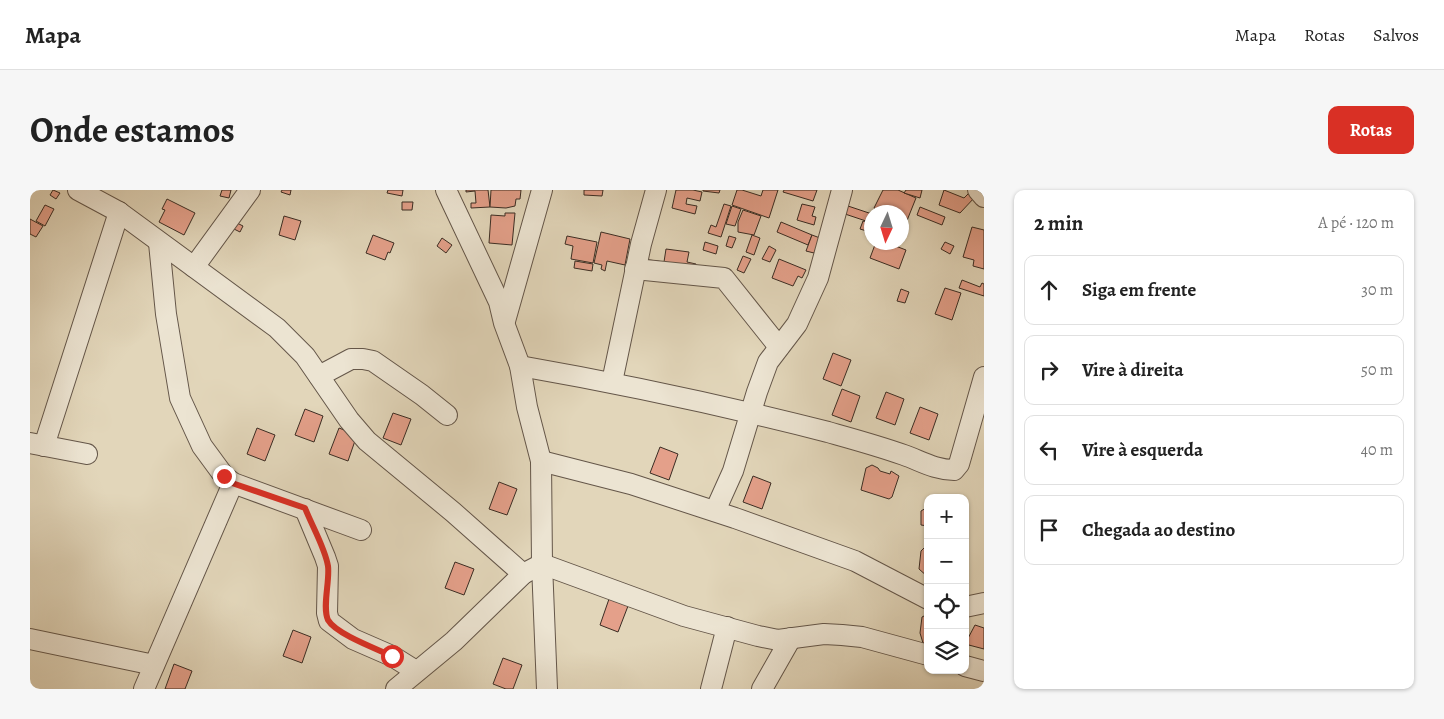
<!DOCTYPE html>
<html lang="pt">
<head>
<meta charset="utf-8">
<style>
	:root { --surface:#fff; --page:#f6f6f6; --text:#222; --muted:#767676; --line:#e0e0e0; --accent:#d93025 }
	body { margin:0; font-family:Alegreya,serif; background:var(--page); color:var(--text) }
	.controls { position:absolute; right:15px; bottom:15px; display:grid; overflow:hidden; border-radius:10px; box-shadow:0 1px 4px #0004 }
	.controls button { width:45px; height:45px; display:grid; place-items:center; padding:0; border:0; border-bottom:1px solid var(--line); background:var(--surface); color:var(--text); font:25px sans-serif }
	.compass { position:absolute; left:834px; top:15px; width:45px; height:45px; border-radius:50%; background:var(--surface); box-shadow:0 1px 4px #0004; rotate:184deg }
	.stop { position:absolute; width:15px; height:15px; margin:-11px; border:4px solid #d93025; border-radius:50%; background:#fff }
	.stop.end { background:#d93025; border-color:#fff; box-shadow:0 1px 5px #0008 }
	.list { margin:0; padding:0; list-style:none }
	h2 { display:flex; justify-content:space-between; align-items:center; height:65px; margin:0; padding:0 20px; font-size:21px }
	h2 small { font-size:16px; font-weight:400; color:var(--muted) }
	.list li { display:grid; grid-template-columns:32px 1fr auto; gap:15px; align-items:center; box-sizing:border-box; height:70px; margin:0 10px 10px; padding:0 10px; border:1px solid var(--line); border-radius:10px }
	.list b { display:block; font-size:19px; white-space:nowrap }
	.list em { font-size:16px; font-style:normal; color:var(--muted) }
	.icon { flex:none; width:28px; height:28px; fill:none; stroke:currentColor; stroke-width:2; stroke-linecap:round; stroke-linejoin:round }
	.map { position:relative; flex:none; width:954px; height:499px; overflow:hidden; border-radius:10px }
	header { display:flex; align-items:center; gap:30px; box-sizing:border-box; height:70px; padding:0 25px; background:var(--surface); border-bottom:1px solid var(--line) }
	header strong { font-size:24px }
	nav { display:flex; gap:28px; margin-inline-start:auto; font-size:18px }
	.intro { display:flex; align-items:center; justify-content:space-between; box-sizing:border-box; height:120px; padding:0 30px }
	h1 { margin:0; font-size:35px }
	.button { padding:12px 22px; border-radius:10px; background:var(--accent); color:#fff; font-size:18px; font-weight:700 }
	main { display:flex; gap:30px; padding:0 30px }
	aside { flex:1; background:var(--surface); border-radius:10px; box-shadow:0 1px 4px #0004 }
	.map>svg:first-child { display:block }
	.building { fill:#e4a08a; stroke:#3a2c23 }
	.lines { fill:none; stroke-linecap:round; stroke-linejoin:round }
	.minor-casing { stroke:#645649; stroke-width:22 }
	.minor { stroke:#ece4d2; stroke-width:20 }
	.route { stroke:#d93025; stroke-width:6 }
</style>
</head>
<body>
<header>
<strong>Mapa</strong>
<nav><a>Mapa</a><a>Rotas</a><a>Salvos</a></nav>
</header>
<div class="intro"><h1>Onde estamos</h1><a class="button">Rotas</a></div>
<main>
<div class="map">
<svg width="954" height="499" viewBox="0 0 954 499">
	<rect width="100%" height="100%" fill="#e2d6ba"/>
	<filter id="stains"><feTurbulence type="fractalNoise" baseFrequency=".004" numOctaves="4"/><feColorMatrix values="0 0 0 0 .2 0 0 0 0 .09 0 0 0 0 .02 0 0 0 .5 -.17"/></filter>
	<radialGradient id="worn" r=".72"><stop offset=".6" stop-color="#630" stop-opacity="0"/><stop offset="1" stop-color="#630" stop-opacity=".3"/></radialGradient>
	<g class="building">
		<polygon points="23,0 30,3 26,9 20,5"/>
		<polygon points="192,0 201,0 199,8 190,6"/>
		<polygon points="252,0 261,0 260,5 251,2"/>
		<polygon points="358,0 373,0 372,6 357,3"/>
		<polygon points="436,0 458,0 460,17 441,18 441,13 446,13 445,1 436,2"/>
		<polygon points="461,0 491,0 490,9 486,9 485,16 476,18 460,17"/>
		<polygon points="554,0 573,0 572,6 554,5"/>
		<polygon points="646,0 663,0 672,2 670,11 657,8 656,14 667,16 665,24 642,18"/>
		<polygon points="690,0 689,3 673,1 673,0"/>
		<polygon points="707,0 712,0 731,6 733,0 748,0 739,28 702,15"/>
		<polygon points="754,0 787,0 783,11 753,2"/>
		<polygon points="853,0 868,0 886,8 874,38 872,37 872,22 849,22 850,21 844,18"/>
		<polygon points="876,0 892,0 890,8 874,3"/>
		<polygon points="914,0 934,8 940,2 945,7 930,23 909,15"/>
		<polygon points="137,9 165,23 154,45 129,32 135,20 132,19"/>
		<polygon points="372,12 383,12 382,20 372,20"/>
		<polygon points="694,14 701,16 691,47 678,43 681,35 686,37"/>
		<polygon points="772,14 785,17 782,26 786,27 784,35 767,30"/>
		<polygon points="15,15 24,19 15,36 6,31"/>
		<polygon points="815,15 842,24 839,32 812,23"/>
		<polygon points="702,16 711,19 705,36 696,34"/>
		<polygon points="890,17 915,27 912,35 887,25"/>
		<polygon points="713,20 731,26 724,45 708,42 708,32"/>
		<polygon points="475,23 485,23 482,55 459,53 461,25 475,26"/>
		<polygon points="254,26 271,31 265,50 249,45"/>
		<polygon points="0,29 13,36 6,47 0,44"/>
		<polygon points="833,31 842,34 842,40 840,42 830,39"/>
		<polygon points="205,32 213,36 210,42 202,38"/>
		<polygon points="751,32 782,45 778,55 747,42"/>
		<polygon points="942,37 954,40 954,79 943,76 944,70 933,67"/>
		<polygon points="571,42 600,49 595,75 577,71 575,81 571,79 572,75 564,73"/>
		<polygon points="343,45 364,53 360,63 358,62 355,70 336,63"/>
		<polygon points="722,45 730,48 724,65 716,62"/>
		<polygon points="782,45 790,48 784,63 776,61"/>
		<polygon points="537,46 567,52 563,73 541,69 543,56 535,54"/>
		<polygon points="699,46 706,48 702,58 696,56"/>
		<polygon points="412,48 422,55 416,63 407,56"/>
		<polygon points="675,52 688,56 686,64 673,60"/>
		<polygon points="846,52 855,52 876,60 869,79 840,68"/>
		<polygon points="915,52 924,56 920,64 911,59"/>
		<polygon points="739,56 746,60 740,72 732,69"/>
		<polygon points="636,59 659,62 657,72 666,74 664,85 612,69 634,72"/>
		<polygon points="713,66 721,69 714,83 707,80"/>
		<polygon points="749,69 776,80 772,88 768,86 763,96 742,88"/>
		<polygon points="545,71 563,74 562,81 544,78"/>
		<polygon points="932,90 950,97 952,93 954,94 954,106 929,98"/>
		<polygon points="915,98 931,103 922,130 905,124"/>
		<polygon points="871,99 879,102 875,113 867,111"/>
		<polygon points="803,163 821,170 811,196 793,189"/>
		<polygon points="812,199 830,206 821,232 802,225"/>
		<polygon points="856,202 874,209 865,235 846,228"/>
		<polygon points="890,217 908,224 899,250 880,243"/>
		<polygon points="275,219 293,226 284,252 265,245"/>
		<polygon points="363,223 381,229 371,255 353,248"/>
		<polygon points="227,238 245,245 235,271 217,264"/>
		<polygon points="309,238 327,245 318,271 299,264"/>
		<polygon points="630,257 648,264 639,290 620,283"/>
		<polygon points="842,275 848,278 850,281 860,284 861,281 869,286 862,307 859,309 831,300 836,278"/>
		<polygon points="723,286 741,293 732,319 713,312"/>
		<polygon points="469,292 487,299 477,325 459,319"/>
		<polygon points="896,318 898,318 898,336 891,335 891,321"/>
		<polygon points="894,358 898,359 898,387 889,379 891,361"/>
		<polygon points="425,372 444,379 434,405 415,398"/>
		<polygon points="579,409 598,416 588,442 570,435"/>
		<polygon points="898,424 898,455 893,453 890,443 892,427"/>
		<polygon points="945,435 954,438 954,459 935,454"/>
		<polygon points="263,440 281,447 272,473 253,466"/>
		<polygon points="473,468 492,475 483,499 476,499 463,494"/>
		<polygon points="144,474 162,481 155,499 135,499"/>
	</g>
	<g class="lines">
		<defs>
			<g id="minor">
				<polyline points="48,0 89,22 247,138 275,166 319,230 337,251 423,322 493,384"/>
				<polyline points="416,0 469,112 474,133 490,176 497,217 511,271 512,374 517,499"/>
				<polyline points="948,0 954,7"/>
				<polyline points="129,53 136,124 150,208 172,256 194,286 203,293 331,340"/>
				<polyline points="164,77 220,0"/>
				<polyline points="605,79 694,88 749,157"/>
				<polyline points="475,131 512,0"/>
				<path d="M490 176C593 194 696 216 798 242 823 249 849 256 874 265 891 271 905 280 924 280L929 274 954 187"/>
				<polyline points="289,186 321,169 333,169 343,171 392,205 417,225"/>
				<polyline points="582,192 611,54 626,0"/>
				<polyline points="0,253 57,264"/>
				<polyline points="14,256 89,22"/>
				<polyline points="511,271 601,294 705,328 825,371 898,409"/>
				<polyline points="275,319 295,367 298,376 297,423 299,431 323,449 362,466 386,481"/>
				<polyline points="685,321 703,281 727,202 738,172 767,134 788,88 812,0"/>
				<polyline points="935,417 954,413"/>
				<polyline points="0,449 124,475"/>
				<polyline points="935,476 954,481"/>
				<polyline points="114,499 203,293"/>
				<polyline points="366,499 424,451 493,384 512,374 654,426 728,446 748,450 794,444 812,445 832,447 898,465"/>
				<polyline points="681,499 697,437"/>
				<polyline points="732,499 761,448"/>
			</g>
		</defs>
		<use href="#minor" class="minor-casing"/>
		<use href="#minor" class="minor"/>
	</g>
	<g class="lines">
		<path class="route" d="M194 286 202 293 275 318C282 336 295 358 298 376 300 391 292 417 298 430 306 444 347 459 362 466"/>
	</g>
	<rect width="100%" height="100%" filter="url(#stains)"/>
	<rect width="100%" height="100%" fill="url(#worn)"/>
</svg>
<div class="controls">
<button>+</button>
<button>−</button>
<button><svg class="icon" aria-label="locate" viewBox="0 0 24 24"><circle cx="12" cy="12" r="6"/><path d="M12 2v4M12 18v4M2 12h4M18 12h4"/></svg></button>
<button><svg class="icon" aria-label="layers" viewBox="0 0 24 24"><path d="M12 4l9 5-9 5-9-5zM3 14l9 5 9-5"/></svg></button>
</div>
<svg class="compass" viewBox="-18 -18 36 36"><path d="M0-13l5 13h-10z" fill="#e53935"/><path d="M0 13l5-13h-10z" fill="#767676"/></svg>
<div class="stop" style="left:362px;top:466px"></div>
<div class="stop end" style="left:194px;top:286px"></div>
</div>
<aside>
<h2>2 min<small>A pé · 120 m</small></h2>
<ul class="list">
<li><svg class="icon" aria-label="ahead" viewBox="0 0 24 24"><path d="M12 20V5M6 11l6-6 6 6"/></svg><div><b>Siga em frente</b></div><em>30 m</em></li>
<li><svg class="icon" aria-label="right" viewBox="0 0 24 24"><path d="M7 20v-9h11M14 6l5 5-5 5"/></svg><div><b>Vire à direita</b></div><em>50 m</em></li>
<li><svg class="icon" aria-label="left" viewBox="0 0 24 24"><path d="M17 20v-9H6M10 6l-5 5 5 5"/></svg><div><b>Vire à esquerda</b></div><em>40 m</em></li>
<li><svg class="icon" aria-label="arrive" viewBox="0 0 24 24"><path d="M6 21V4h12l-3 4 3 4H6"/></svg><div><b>Chegada ao destino</b></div></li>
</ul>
</aside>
</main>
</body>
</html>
